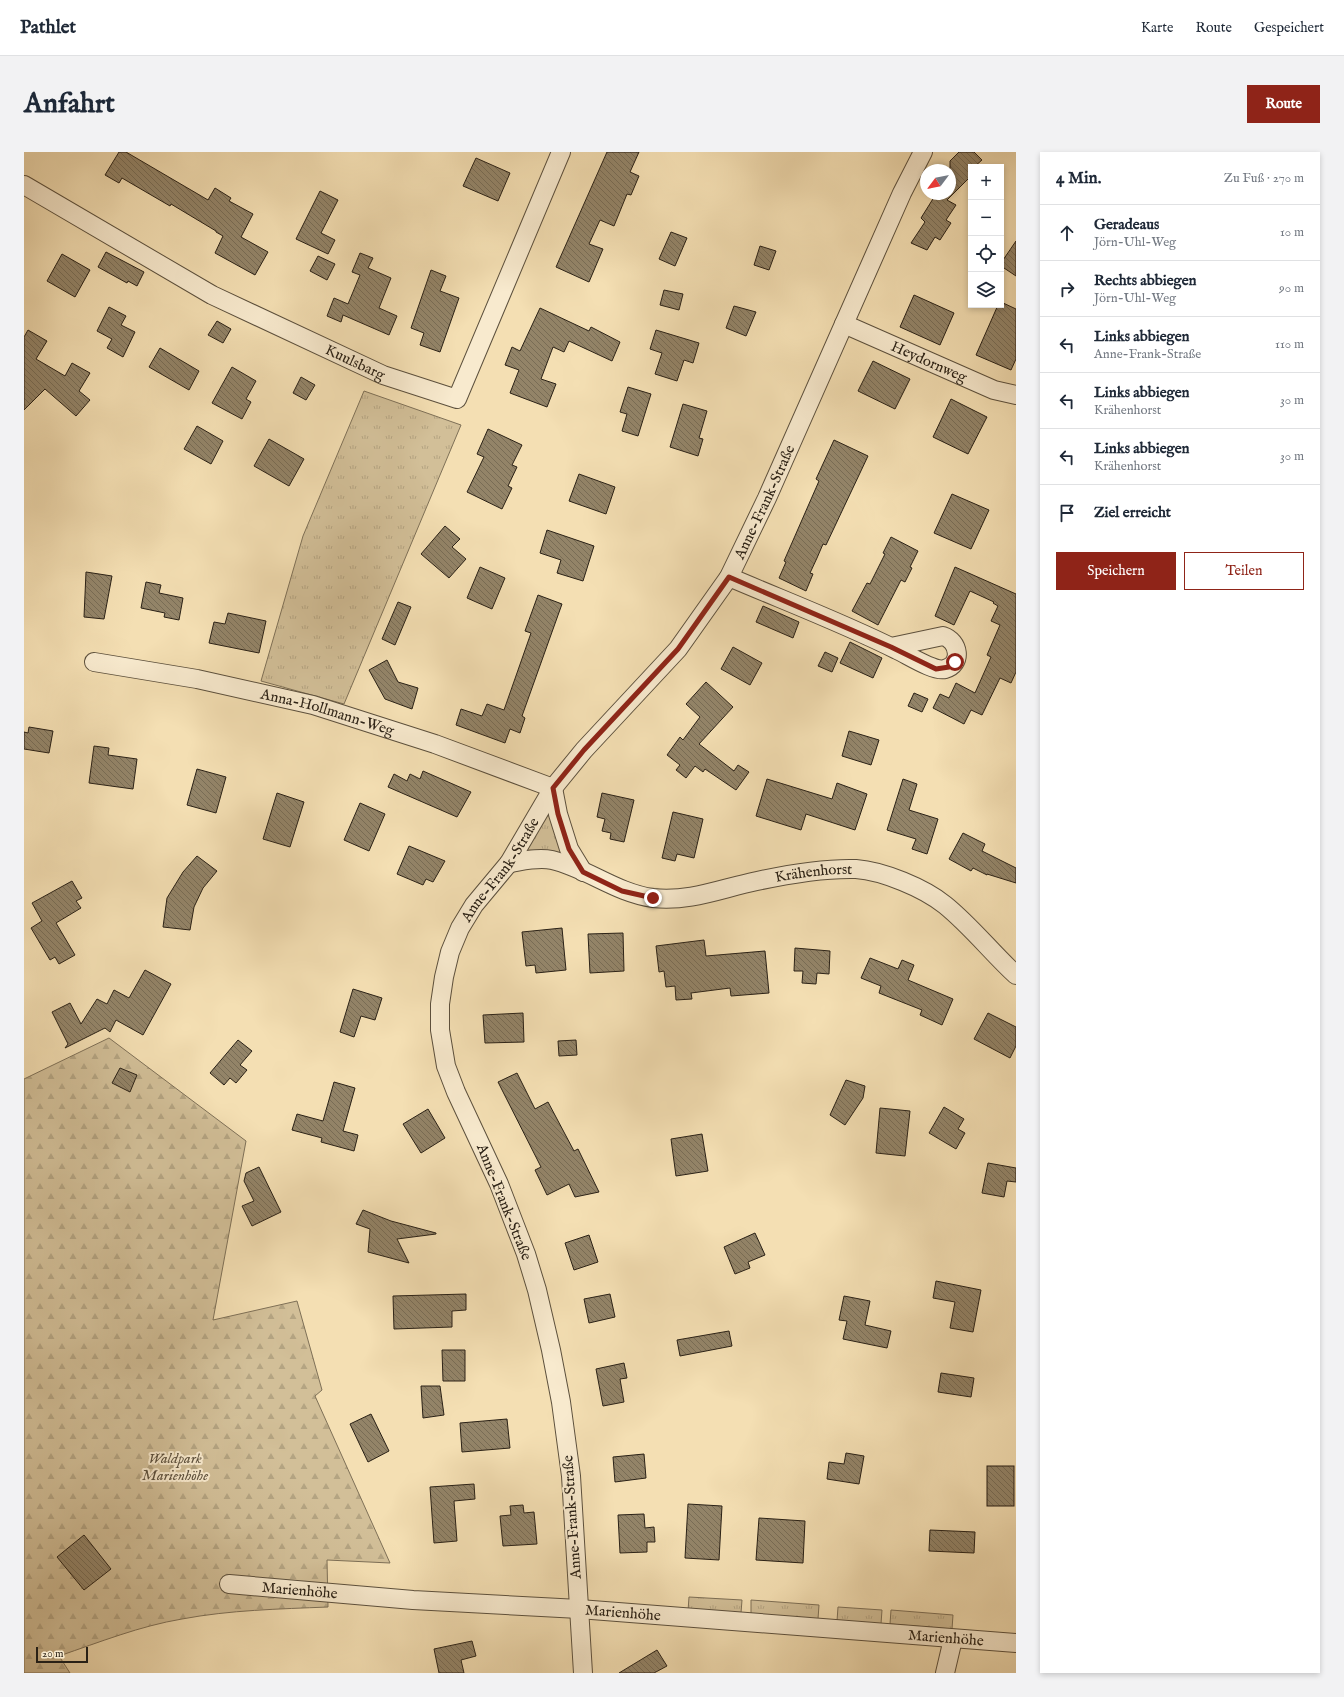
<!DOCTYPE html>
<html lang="de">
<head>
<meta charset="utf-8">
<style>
	:root { --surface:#fff; --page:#f2f2f3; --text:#1f2937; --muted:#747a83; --line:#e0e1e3; --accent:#8f2418 }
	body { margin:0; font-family:"IM FELL English",serif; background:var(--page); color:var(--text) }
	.controls { position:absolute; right:12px; top:12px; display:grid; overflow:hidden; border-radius:0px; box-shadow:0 2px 6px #0003 }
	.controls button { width:36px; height:36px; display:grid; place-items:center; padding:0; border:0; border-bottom:1px solid var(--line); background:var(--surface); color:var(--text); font:20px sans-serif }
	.compass { position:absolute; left:896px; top:12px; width:36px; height:36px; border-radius:50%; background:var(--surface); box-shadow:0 2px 6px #0003; rotate:238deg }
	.scale { position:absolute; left:12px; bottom:10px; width:52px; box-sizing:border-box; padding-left:4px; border:2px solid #2a2116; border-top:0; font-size:11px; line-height:14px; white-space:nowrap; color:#2a2116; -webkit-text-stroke:3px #f8eace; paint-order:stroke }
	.stop { position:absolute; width:12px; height:12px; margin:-9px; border:3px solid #8f2418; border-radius:50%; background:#fff }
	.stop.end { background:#8f2418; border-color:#fff; box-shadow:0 1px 4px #0008 }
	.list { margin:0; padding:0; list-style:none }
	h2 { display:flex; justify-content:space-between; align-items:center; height:52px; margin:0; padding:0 16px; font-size:17px }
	h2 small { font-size:13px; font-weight:400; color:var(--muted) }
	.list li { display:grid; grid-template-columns:26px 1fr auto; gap:12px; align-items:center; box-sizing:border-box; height:56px; padding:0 16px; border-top:1px solid var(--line) }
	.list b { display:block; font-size:15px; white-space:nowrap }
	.list p { margin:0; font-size:13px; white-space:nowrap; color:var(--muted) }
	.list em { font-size:13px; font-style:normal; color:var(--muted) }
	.actions { display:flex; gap:8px; padding:12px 16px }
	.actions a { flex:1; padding:9px 0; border:1px solid var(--accent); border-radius:0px; text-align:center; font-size:14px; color:var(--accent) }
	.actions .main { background:var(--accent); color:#fff }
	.icon { flex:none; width:22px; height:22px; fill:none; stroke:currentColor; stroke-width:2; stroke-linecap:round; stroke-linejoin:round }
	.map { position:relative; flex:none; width:992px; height:1521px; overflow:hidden; border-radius:0px }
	header { display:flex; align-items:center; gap:24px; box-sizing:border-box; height:56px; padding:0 20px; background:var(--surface); border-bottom:1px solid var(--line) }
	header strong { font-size:19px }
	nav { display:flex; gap:22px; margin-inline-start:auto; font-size:14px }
	.intro { display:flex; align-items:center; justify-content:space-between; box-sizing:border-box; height:96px; padding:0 24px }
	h1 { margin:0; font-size:28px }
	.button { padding:10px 18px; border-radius:0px; background:var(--accent); color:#fff; font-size:14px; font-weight:700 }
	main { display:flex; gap:24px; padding:0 24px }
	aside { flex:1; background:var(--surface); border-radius:0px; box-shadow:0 2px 6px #0003 }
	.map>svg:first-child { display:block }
	.grass { fill:url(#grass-tufts); stroke:#7e7057 }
	.forest { fill:url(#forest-firs); stroke:#7e7057 }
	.building { fill:url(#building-back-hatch); stroke:#2a2116 }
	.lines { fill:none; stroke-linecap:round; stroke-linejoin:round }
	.minor-casing { stroke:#5c503d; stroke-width:20 }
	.minor { stroke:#f8eace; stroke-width:18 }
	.route { stroke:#8f2418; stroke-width:5 }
	.labels { text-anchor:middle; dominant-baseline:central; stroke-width:4; stroke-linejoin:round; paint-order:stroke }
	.street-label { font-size:15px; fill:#2a2116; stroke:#f8eace }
	.park-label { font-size:15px; font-style:italic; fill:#5c503d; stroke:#f8eace }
</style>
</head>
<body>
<header>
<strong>Pathlet</strong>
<nav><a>Karte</a><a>Route</a><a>Gespeichert</a></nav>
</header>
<div class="intro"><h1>Anfahrt</h1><a class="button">Route</a></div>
<main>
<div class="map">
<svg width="992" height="1521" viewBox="0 0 992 1521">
	<defs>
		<pattern id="grass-tufts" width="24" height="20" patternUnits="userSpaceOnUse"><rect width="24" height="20" fill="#d2bf98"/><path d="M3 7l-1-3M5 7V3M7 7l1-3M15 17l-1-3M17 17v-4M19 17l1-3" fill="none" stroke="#b4a482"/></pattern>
		<pattern id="forest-firs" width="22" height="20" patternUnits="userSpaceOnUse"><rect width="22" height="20" fill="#d2bf98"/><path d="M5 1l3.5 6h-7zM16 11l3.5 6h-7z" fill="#b4a482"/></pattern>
		<pattern id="building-back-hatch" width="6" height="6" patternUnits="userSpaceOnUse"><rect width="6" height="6" fill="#938468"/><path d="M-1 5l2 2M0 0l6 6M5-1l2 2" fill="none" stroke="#786c55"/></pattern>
	</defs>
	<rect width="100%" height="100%" fill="#f4dfb3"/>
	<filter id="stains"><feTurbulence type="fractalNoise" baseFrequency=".005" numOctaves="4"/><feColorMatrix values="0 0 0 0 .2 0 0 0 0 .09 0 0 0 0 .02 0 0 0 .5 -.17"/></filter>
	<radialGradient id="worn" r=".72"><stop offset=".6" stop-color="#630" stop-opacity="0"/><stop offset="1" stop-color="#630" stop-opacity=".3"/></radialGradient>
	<g class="grass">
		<polygon points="340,239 437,273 320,552 237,529 279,384"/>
		<polygon points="524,660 540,701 503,698"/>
		<polygon points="665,1445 718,1448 717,1461 664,1459"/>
		<polygon points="727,1448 795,1453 794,1467 727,1462"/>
		<polygon points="814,1455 858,1458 857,1472 813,1469"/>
		<polygon points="867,1458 929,1463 928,1477 866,1472"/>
	</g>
	<path class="forest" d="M85 886 222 989 189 1168 273 1149 298 1238 291 1244 366 1411 303 1408 304 1455C255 1457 206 1458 158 1467 116 1474 76 1490 35 1504L46 1521H0V927Z"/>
	<g class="building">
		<polygon points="95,0 102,0 184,48 191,36 207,46 205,49 229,62 217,85 244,100 231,123 191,101 199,84 192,80 192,79 147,52 146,54 98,26 95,31 81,23"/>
		<polygon points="583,0 615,0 606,20 615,24 607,43 603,42 590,74 576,68 565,92 579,97 565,130 532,115"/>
		<polygon points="935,0 950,0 958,8 950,15 947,15 947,24 923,48 932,53 922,68 927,71 916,88 911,85 903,98 887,91 901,70 897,66 912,42 926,42 926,18 924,18 926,16 926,9"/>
		<polygon points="452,6 486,21 474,49 439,34"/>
		<polygon points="296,39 314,48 297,81 311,88 304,102 272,87"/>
		<polygon points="647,80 663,86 651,114 635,107"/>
		<polygon points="992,89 992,124 977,114 977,111"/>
		<polygon points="736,94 752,99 745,118 730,113"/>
		<polygon points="82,100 120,120 113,134 104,129 103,131 74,115"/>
		<polygon points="336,101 349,106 344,116 367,126 355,156 373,164 365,183 319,163 317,170 303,164 310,146 324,152 336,123 328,120"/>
		<polygon points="38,102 66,118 51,145 23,129"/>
		<polygon points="294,104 311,112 303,128 286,119"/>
		<polygon points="407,118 422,124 416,139 435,146 416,200 396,193 400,181 387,176"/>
		<polygon points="640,138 659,142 655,158 636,153"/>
		<polygon points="890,143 930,161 916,193 876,175"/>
		<polygon points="977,150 992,157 992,207 987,218 952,203 974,153 977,153"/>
		<polygon points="710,154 732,160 722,184 702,176"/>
		<polygon points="85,155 102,164 97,173 111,180 99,205 83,196 88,187 73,179"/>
		<polygon points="516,156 565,179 567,175 596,190 588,209 545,189 540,200 529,195 517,227 532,232 523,255 486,241 495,218 481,213 488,195 496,199"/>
		<polygon points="193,169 207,177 199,191 184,183"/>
		<polygon points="4,178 23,189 12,207 41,224 48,211 66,221 55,239 66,248 52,264 21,237 0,258 0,185"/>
		<polygon points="632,178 675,191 669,211 660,208 653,229 631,222 638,201 626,197"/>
		<polygon points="136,196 175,219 165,238 125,215"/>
		<polygon points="849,209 886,227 871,257 834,239"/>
		<polygon points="208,215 232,229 222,247 227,250 218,267 188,251"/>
		<polygon points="277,225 291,233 282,248 269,241"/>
		<polygon points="604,235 627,242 614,284 598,279 603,262 596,260"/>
		<polygon points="927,247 963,265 944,302 909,285"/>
		<polygon points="659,252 683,259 675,286 679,287 674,304 646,295"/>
		<polygon points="173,274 199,289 187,312 160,297"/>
		<polygon points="464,277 498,293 488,313 493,315 484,334 488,336 478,357 443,340 460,305 453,302"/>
		<polygon points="245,287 280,307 265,334 230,314"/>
		<polygon points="810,288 844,304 802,393 799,392 793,406 786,421 789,422 782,439 755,426 762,410 760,409 795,329 792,327"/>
		<polygon points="555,322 591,335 582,362 545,349"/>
		<polygon points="928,342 965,358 947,397 910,381"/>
		<polygon points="421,374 436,387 428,395 442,407 425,426 397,402"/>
		<polygon points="523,378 570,394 559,429 533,421 537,408 516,401"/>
		<polygon points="867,385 894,399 886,415 888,416 881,430 877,428 854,473 828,459 843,431 846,432 861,402 859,401"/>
		<polygon points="456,415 481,426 468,457 443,446"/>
		<polygon points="931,415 992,442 992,520 987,531 976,526 958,563 947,558 940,572 909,556 916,542 925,546 932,531 951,541 967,505 963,503 976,473 967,469 974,454 969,451 970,450 946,439 930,473 911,464"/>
		<polygon points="62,420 88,424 80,467 60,465"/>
		<polygon points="122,430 137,433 135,441 159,446 155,468 140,465 141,461 117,456"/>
		<polygon points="514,443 538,452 498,564 501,566 496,581 486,577 481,591 432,573 437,557 458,564 463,552 480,558 507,481 501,479"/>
		<polygon points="374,450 387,455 371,493 358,487"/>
		<polygon points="739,454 775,470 769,486 732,470"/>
		<polygon points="204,461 242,469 235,501 185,491 190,470 201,472"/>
		<polygon points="826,490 858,506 849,526 816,511"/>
		<polygon points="709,495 738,511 726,533 697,517"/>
		<polygon points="801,500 814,506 808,520 794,514"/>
		<polygon points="363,508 374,530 394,536 388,557 361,547 345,518"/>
		<polygon points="682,530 709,555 675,592 710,619 714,613 725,620 712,638 681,617 679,620 671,614 662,626 652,618 656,613 643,603 656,585 659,588 676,565 662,552"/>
		<polygon points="890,541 904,547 898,560 884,554"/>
		<polygon points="5,575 29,579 25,601 0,597 0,580 4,581"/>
		<polygon points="825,579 855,588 847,613 818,604"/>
		<polygon points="70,594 85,596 84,603 113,607 109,637 65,631"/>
		<polygon points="173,617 202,625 192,661 163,653"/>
		<polygon points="399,619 447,640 433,665 364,635 370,622 383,629 386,622 396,627"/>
		<polygon points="743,627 808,647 813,631 843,642 831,678 782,662 777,678 732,664"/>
		<polygon points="879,627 893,632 885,658 914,667 903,702 888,697 892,687 863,678"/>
		<polygon points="253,641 280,650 266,695 239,687"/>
		<polygon points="578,641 610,648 600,690 586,687 587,681 578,679 581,667 573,665"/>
		<polygon points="336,651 361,662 345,699 320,688"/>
		<polygon points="649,660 679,667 670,706 653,702 651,709 638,706"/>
		<polygon points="939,681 961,692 958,699 992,716 992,731 963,722 963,723 949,716 947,719 925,707"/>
		<polygon points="385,694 421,709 409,730 402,727 399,733 373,722"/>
		<polygon points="173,704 193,719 179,736 170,755 166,778 139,775 143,746 159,720"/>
		<polygon points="48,729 58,746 52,749 57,756 32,771 51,803 35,812 31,805 26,808 7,776 18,769 8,751"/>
		<polygon points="538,776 542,818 512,821 511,813 502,814 498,780"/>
		<polygon points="599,781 600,819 566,821 564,782"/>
		<polygon points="680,788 682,804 741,799 745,841 707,844 706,836 667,841 668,847 652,848 651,834 642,835 640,819 635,820 632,794"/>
		<polygon points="771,796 806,799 805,822 793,821 792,832 778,831 779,819 770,819"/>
		<polygon points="846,806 874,817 878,808 890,813 884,828 929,847 918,873 896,863 898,858 855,841 857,834 837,826"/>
		<polygon points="121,818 147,832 119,883 92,868 86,880 81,876 41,896 44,892 28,860 46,851 57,872 73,847 83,852 90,838 105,846"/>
		<polygon points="329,837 358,846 351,868 337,864 330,885 316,880"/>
		<polygon points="499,861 500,890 461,891 459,863"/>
		<polygon points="964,861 992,875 992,894 986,906 950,887"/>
		<polygon points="214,888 228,899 216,913 223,918 212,931 206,926 200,933 186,921"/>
		<polygon points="552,888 553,903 535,904 534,889"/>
		<polygon points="96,916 113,923 106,940 88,931"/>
		<polygon points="493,921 511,957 524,950 550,999 554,997 575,1040 551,1045 545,1032 523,1043 511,1018 517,1015 474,930"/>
		<polygon points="822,928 841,934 839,946 821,973 806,963"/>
		<polygon points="310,930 331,936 319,979 334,983 330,999 297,990 298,986 268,978 273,962 299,969"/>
		<polygon points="920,955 940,967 934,977 941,981 932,997 905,981"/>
		<polygon points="856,956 886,959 881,1004 852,1001"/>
		<polygon points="404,957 421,986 397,1001 379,972"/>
		<polygon points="678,982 684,1019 652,1024 647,987"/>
		<polygon points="964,1011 992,1016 992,1030 983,1029 980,1045 958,1041"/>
		<polygon points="235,1015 257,1060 228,1074 218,1054 230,1049 220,1029 222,1021"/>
		<polygon points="339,1058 367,1069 412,1081 412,1082 373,1087 385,1111 344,1100 346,1077 332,1072"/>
		<polygon points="731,1081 741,1103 724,1110 726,1116 711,1122 700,1095"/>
		<polygon points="565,1083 574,1110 550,1118 541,1091"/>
		<polygon points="912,1129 957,1138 949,1180 926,1176 931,1150 909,1146"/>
		<polygon points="442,1142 442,1158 428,1159 428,1175 370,1177 369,1144"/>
		<polygon points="586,1142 591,1165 565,1171 560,1147"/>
		<polygon points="820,1144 846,1149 841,1173 867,1179 863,1196 819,1187 823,1169 815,1168"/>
		<polygon points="705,1179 708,1194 656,1204 653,1188"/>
		<polygon points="418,1198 441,1198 441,1229 419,1229"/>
		<polygon points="600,1211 603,1226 596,1227 600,1250 579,1254 572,1217"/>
		<polygon points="917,1221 950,1226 947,1245 914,1240"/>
		<polygon points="397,1234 416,1234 420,1263 399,1266"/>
		<polygon points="347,1262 365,1299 344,1310 326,1272"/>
		<polygon points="483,1267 486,1296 438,1300 436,1271"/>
		<polygon points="822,1301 840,1304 835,1332 803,1327 805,1310 820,1312"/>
		<polygon points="620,1302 622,1326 591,1330 589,1305"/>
		<rect x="963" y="1314" width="27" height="40"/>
		<polygon points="450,1332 451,1347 430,1349 433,1389 410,1391 406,1335"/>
		<polygon points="664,1352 698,1354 695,1408 661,1406"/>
		<polygon points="499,1353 500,1361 510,1360 513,1392 479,1394 476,1364 487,1363 486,1354"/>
		<polygon points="620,1362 621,1376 630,1375 631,1390 623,1390 623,1400 596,1401 594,1363"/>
		<polygon points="735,1366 781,1369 779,1411 732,1408"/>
		<polygon points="906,1378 951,1380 950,1401 905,1399"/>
		<polygon points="60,1383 87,1417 60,1438 33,1405"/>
		<polygon points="448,1489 452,1504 437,1508 440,1521 415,1521 410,1497"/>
		<polygon points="633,1498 643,1514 630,1521 595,1521"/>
	</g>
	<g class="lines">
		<defs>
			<g id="minor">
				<path id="s1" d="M0 33 188 143 359 223 433 247 537 0"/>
				<path id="s2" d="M820 172 970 238 992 243"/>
				<path d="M705 425C761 449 819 471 873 498 884 503 910 520 921 517 939 512 935 489 919 484L867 495"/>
				<path id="s3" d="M70 510 173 527 289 553 411 592 529 636"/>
				<polyline points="529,636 534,662 545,697 559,720"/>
				<path id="s4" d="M485 711C499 709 514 705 528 708 563 716 592 741 629 746 667 750 698 736 733 729 765 722 799 716 832 717 859 719 900 736 921 753 947 774 968 801 992 823"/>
				<path id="s5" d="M205 1432 389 1448 555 1457 992 1491"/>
				<path id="s6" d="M559 1521 547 1324 537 1250 527 1198 513 1138 502 1102 475 1032 432 940 422 914 416 878V852L420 825 426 800 436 776 450 753 485 711 529 636 560 598 654 497 705 425 743 346 878 41 899 0"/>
				<polyline points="921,1521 929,1487"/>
			</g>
		</defs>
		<use href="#minor" class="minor-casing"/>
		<use href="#minor" class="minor"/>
	</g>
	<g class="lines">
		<polyline class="route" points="629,746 598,739 559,720 545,697 534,662 529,636 560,598 654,497 705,425 867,495 912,517 925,515 931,510"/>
	</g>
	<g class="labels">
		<g class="street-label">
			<text stroke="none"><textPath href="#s2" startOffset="93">Heydornweg</textPath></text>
			<text stroke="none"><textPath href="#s1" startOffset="376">Kuulsbarg</textPath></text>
			<text stroke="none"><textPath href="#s6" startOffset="1297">Anne-Frank-Straße</textPath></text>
			<text stroke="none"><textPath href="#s3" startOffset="239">Anna-Hollmann-Weg</textPath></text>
			<text stroke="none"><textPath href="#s6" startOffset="841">Anne-Frank-Straße</textPath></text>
			<text stroke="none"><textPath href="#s4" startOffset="315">Krähenhorst</textPath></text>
			<text transform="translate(480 1050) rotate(68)">Anne-Frank-Straße</text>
			<text transform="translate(548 1365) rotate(-94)">Anne-Frank-Straße</text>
			<text stroke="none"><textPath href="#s5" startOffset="71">Marienhöhe</textPath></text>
			<text stroke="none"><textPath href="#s5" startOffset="395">Marienhöhe</textPath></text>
			<text stroke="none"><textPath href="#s5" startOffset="719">Marienhöhe</textPath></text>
		</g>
		<g class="park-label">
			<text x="151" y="1306">Waldpark<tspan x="151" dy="17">Marienhöhe</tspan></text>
		</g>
	</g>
	<rect width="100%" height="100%" filter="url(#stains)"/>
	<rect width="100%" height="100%" fill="url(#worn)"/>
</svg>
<div class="controls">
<button>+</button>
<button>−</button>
<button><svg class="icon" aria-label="locate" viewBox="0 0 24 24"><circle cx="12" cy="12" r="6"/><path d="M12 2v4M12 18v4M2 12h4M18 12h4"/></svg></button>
<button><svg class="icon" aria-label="layers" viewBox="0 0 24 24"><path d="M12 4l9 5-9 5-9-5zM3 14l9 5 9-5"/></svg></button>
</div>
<svg class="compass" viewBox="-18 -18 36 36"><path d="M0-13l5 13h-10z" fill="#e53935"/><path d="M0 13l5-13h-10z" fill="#747a83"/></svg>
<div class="scale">20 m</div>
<div class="stop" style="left:931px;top:510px"></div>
<div class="stop end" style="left:629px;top:746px"></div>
</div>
<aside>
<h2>4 Min.<small>Zu Fuß · 270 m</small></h2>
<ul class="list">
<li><svg class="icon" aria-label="ahead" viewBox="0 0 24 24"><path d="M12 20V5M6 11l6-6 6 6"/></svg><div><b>Geradeaus</b><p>Jörn-Uhl-Weg</p></div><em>10 m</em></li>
<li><svg class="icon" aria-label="right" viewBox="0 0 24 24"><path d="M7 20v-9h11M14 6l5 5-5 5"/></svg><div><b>Rechts abbiegen</b><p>Jörn-Uhl-Weg</p></div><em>90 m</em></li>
<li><svg class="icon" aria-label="left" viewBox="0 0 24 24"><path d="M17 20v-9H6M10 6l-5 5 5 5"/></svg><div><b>Links abbiegen</b><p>Anne-Frank-Straße</p></div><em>110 m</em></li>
<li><svg class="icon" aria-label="left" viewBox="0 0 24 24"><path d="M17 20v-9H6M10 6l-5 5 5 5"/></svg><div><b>Links abbiegen</b><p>Krähenhorst</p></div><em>30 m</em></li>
<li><svg class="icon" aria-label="left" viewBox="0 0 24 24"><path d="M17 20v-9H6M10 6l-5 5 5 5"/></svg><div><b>Links abbiegen</b><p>Krähenhorst</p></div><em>30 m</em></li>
<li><svg class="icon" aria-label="arrive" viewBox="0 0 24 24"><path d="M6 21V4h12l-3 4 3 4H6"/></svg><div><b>Ziel erreicht</b></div></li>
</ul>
<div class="actions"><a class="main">Speichern</a><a>Teilen</a></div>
</aside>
</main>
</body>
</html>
